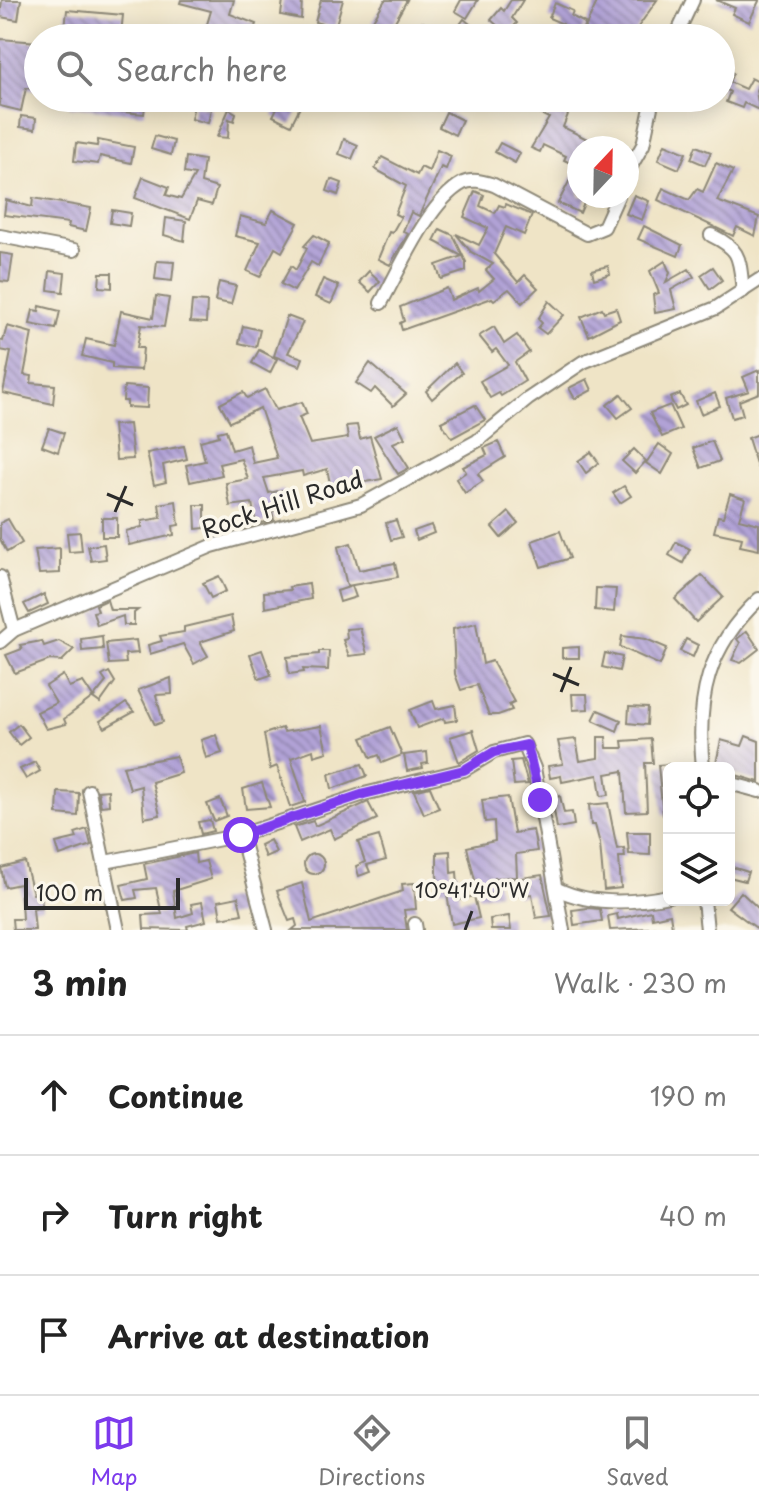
<!DOCTYPE html>
<html lang="en">
<head>
<meta charset="utf-8">
<style>
	:root { --surface:#fff; --page:#f2f2f2; --text:#222; --muted:#767676; --line:#e0e0e0; --accent:#7c3aed }
	body { margin:0; font-family:"Playpen Sans",sans-serif; background:var(--page); color:var(--text) }
	.controls { position:absolute; right:24px; bottom:24px; display:grid; overflow:hidden; border-radius:12px; box-shadow:0 4px 20px #0003 }
	.controls button { width:72px; height:72px; display:grid; place-items:center; padding:0; border:0; border-bottom:2px solid var(--line); background:var(--surface); color:var(--text); font:40px sans-serif }
	.compass { position:absolute; left:567px; top:136px; width:72px; height:72px; border-radius:50%; background:var(--surface); box-shadow:0 4px 20px #0003; rotate:22deg }
	.scale { position:absolute; left:24px; bottom:20px; width:156px; box-sizing:border-box; padding-left:8px; border:4px solid #2b2b2b; border-top:0; font-size:22px; line-height:28px; white-space:nowrap; color:#2b2b2b; -webkit-text-stroke:6px #fbf7ec; paint-order:stroke }
	.stop { position:absolute; width:24px; height:24px; margin:-18px; border:6px solid #7c3aed; border-radius:50%; background:#fff }
	.stop.end { background:#7c3aed; border-color:#fff; box-shadow:0 2px 8px #0008 }
	.list { margin:0; padding:0; list-style:none }
	h2 { display:flex; justify-content:space-between; align-items:center; height:104px; margin:0; padding:0 32px; font-size:34px }
	h2 small { font-size:26px; font-weight:400; color:var(--muted) }
	.list li { display:grid; grid-template-columns:52px 1fr auto; gap:24px; align-items:center; box-sizing:border-box; height:120px; padding:0 32px; border-top:2px solid var(--line) }
	.list b { display:block; font-size:30px; white-space:nowrap }
	.list em { font-size:26px; font-style:normal; color:var(--muted) }
	.icon { flex:none; width:44px; height:44px; fill:none; stroke:currentColor; stroke-width:2; stroke-linecap:round; stroke-linejoin:round }
	.map { position:relative; flex:none; width:759px; height:930px; overflow:hidden }
	.search { position:absolute; background:var(--surface); box-shadow:0 4px 20px #0003; left:24px; right:24px; top:24px; height:88px; display:flex; align-items:center; gap:20px; box-sizing:border-box; padding:0 28px; border-radius:44px; color:var(--muted); font-size:30px }
	.sheet { height:464px; background:var(--surface) }
	nav { display:flex; justify-content:space-around; align-items:center; box-sizing:border-box; height:112px; border-top:2px solid var(--line); background:var(--surface); font-size:22px; color:var(--muted) }
	nav a { display:grid; justify-items:center; gap:4px }
	nav .on { color:var(--accent) }
	.map>svg:first-child { display:block }
	.building { fill:url(#building-back-hatch) }
	.lines { fill:none; stroke-linecap:round; stroke-linejoin:round }
	.street-casing { stroke:#8d8878; stroke-width:16 }
	.street { stroke:#fff; stroke-width:12 }
	.route { stroke:#7c3aed; stroke-width:10 }
	.ticks { fill:none; stroke:#2b2b2b; stroke-width:3 }
	.labels { text-anchor:middle; dominant-baseline:central; stroke-width:7; stroke-linejoin:round; paint-order:stroke }
	.street-label { font-size:24px; fill:#2b2b2b; stroke:#fbf7ec }
	.ticks-label { font-size:20px; text-anchor:middle; fill:#2b2b2b; stroke:#fbf7ec; stroke-width:7; stroke-linejoin:round; paint-order:stroke }
</style>
</head>
<body>
<div class="map">
<svg width="759" height="930" viewBox="0 0 759 930">
	<defs>
		<pattern id="building-back-hatch" width="6" height="6" patternUnits="userSpaceOnUse" patternTransform="scale(2)"><rect width="6" height="6" fill="#b1a2d6"/><path d="M-1 5l2 2M0 0l6 6M5-1l2 2" fill="none" stroke="#9084ae"/></pattern>
	</defs>
	<rect width="100%" height="100%" fill="#fbf7ec"/>
	<filter id="ink" filterUnits="userSpaceOnUse"><feTurbulence type="fractalNoise" baseFrequency=".0125" numOctaves="2"/><feDisplacementMap in="SourceGraphic" scale="16" xChannelSelector="R" yChannelSelector="G"/><feConvolveMatrix kernelMatrix="1 2 1 2 8 2 1 2 1" color-interpolation-filters="sRGB"/></filter>
	<filter id="wash" filterUnits="userSpaceOnUse"><feTurbulence type="fractalNoise" baseFrequency=".006" numOctaves="4" result="noise"/><feDisplacementMap in="SourceGraphic" scale="32" xChannelSelector="R" yChannelSelector="G"/><feGaussianBlur stdDeviation="1.8" result="paint"/><feColorMatrix in="noise" values="0 0 0 0 0 0 0 0 0 0 0 0 0 0 0 0 0 1.4 0 .05"/><feComposite in="paint" operator="in"/></filter>
	<g filter="url(#wash)">
		<rect width="100%" height="100%" fill="#efe4c6"/>
		<g id="blocks">
			<g class="building">
				<polygon points="2,0 21,0 18,20 0,17"/>
				<polygon points="181,0 234,0 230,14 256,24 251,38 218,38 204,34 211,11 180,3"/>
				<polygon points="283,0 302,0 301,19 281,15"/>
				<polygon points="321,0 343,0 335,28 315,22"/>
				<polygon points="385,0 407,0 389,32 372,22"/>
				<polygon points="461,0 478,0 467,18 455,11"/>
				<polygon points="511,0 523,0 512,18 517,23 507,34 491,20 501,8 504,11"/>
				<polygon points="598,0 657,0 636,30 653,38 604,38 584,30"/>
				<polygon points="716,0 759,0 759,1 749,22 732,14 735,8"/>
				<polygon points="555,3 573,11 571,16 585,23 579,38 557,38 563,24 549,18"/>
				<polygon points="67,10 123,15 121,34 89,31 88,38 64,38"/>
				<polygon points="464,19 476,29 468,38 456,30"/>
				<polygon points="422,22 443,31 439,38 413,38"/>
				<polygon points="0,39 38,42 38,90 26,88 21,111 0,106"/>
				<polygon points="721,67 733,73 729,82 745,89 751,78 759,82 756,90 759,110 744,103 742,108 726,102 730,92 725,89 721,98"/>
				<polygon points="71,98 125,101 125,98 146,98 144,114 69,107"/>
				<polygon points="282,98 301,105 291,125 273,116"/>
				<polygon points="522,98 555,98 571,107 563,127 605,148 579,148 579,196 587,196 580,213 558,203 577,166 564,160 566,156 543,145 540,152 531,148 549,118 519,104"/>
				<polygon points="194,105 211,109 208,123 191,119"/>
				<polygon points="229,109 236,113 234,121 229,119 228,138 217,137"/>
				<polygon points="446,112 462,120 455,135 439,127"/>
				<polygon points="21,116 36,118 35,129 20,127"/>
				<polygon points="155,136 174,141 171,155 151,149"/>
				<polygon points="344,139 358,145 352,159 339,154"/>
				<polygon points="98,140 134,147 131,163 100,156 98,164 74,161 76,143 97,146"/>
				<polygon points="500,143 520,153 515,163 495,152"/>
				<polygon points="665,144 686,153 679,169 658,160"/>
				<polygon points="696,146 711,152 705,165 691,159"/>
				<polygon points="437,150 451,156 446,169 441,167 419,216 411,212 403,231 408,234 390,265 378,259 389,232 392,233 401,217 395,214 406,186 375,169 382,157 417,175 421,167 429,171"/>
				<polygon points="186,157 204,160 201,183 217,188 212,205 197,201 190,219 135,198 143,177 169,187 166,195 181,199 195,175 184,173"/>
				<polygon points="716,163 733,171 717,201 759,217 755,236 737,227 733,236 658,200 663,188 689,200 697,189 703,192"/>
				<polygon points="331,179 342,183 338,195 327,191"/>
				<polygon points="475,191 484,195 480,206 495,213 499,205 505,207 506,204 532,215 524,235 506,227 494,254 518,282 525,275 538,288 522,303 509,289 494,300 492,298 402,330 400,323 404,321 400,307 447,288 451,300 478,288 479,291 494,279 486,270 493,264 471,252 456,234 479,245 488,228 464,217"/>
				<polygon points="634,195 649,201 642,220 626,214"/>
				<polygon points="33,198 91,208 86,231 68,227 69,223 4,215 6,200 32,207"/>
				<polygon points="112,210 131,213 129,226 110,223"/>
				<polygon points="273,210 298,223 282,252 275,248 260,277 247,271 260,242 235,236 240,216 266,223"/>
				<polygon points="166,218 186,221 184,241 164,235"/>
				<polygon points="644,226 682,245 678,256 638,239"/>
				<polygon points="440,229 453,235 466,262 466,271 441,279 436,265 462,256 434,241"/>
				<polygon points="314,235 329,243 318,266 311,262 294,291 281,284 291,266 296,270 307,248 304,246"/>
				<polygon points="0,253 13,255 9,282 0,281"/>
				<polygon points="157,261 174,262 172,281 155,279"/>
				<polygon points="665,261 670,273 666,282 689,269 694,277 671,290 676,309 655,313 653,295 659,293 650,271"/>
				<polygon points="608,266 610,274 594,279 592,270"/>
				<polygon points="713,267 722,280 710,289 701,275"/>
				<polygon points="50,271 65,273 63,292 48,290"/>
				<polygon points="369,271 380,281 370,292 359,282"/>
				<polygon points="100,273 112,273 112,288 99,287"/>
				<polygon points="323,279 339,286 331,304 315,297"/>
				<polygon points="219,282 236,286 231,304 215,301"/>
				<polygon points="156,296 169,298 164,327 141,325 137,348 143,348 141,370 112,368 112,363 82,356 86,339 114,345 121,311 153,318"/>
				<polygon points="192,301 207,302 206,323 190,322"/>
				<polygon points="549,301 564,315 546,334 538,328 542,323 538,319"/>
				<polygon points="40,306 60,311 56,329 30,324 33,310 39,311"/>
				<polygon points="602,308 604,312 616,308 620,320 589,336 581,317"/>
				<polygon points="287,316 303,322 288,353 303,358 300,366 274,356"/>
				<polygon points="7,326 32,333 24,375 32,376 31,383 55,385 53,404 3,393 11,352 0,350 0,340 3,341"/>
				<polygon points="243,326 260,330 256,347 239,343"/>
				<polygon points="494,327 504,344 517,335 529,352 515,362 525,381 501,396 499,393 490,398 480,381 508,365 496,349 492,352 479,336"/>
				<polygon points="259,350 277,359 270,373 252,363"/>
				<polygon points="370,363 406,394 393,406 375,388 371,393 356,383"/>
				<polygon points="455,363 462,373 432,399 426,391"/>
				<polygon points="759,370 759,393 739,401 743,415 732,418 726,398 749,391 743,377"/>
				<polygon points="587,379 592,390 575,399 569,388"/>
				<polygon points="124,386 148,388 147,408 127,407 127,401 123,401"/>
				<polygon points="265,389 276,410 302,402 307,414 299,417 310,444 348,438 346,426 357,425 360,439 370,436 382,479 331,488 327,469 303,476 302,471 264,478 269,493 283,490 288,508 272,511 274,520 256,524 252,503 230,506 226,483 248,479 241,459 219,464 222,475 190,482 186,465 205,461 200,441 219,436 218,432 226,430 232,450 249,445 253,463 277,458 260,408 230,422 220,404 243,392 247,398"/>
				<polygon points="715,393 720,406 701,414 696,401"/>
				<polygon points="621,394 632,408 618,418 607,405"/>
				<polygon points="680,394 686,405 676,410 670,398"/>
				<polygon points="475,405 485,420 452,438 441,422"/>
				<polygon points="670,405 681,429 662,437 650,413"/>
				<polygon points="129,424 133,459 116,460 113,425"/>
				<polygon points="398,424 405,438 393,443 409,468 398,474 374,436"/>
				<polygon points="49,428 64,433 58,452 42,446"/>
				<polygon points="759,434 759,467 757,467 748,438"/>
				<polygon points="712,441 720,461 701,468 693,448"/>
				<polygon points="498,442 505,457 478,474 483,481 465,493 456,479 466,472 463,467 487,455 484,448"/>
				<polygon points="659,444 673,454 662,474 646,463"/>
				<polygon points="184,446 187,459 163,465 166,482 154,485 147,453"/>
				<polygon points="634,449 646,461 635,473 622,461"/>
				<polygon points="591,452 599,463 586,473 578,461"/>
				<polygon points="624,486 631,496 620,503 613,493"/>
				<polygon points="730,494 745,499 739,519 759,524 759,550 740,546 742,538 714,532 718,516 723,517"/>
				<polygon points="176,501 179,525 173,526 174,535 129,545 126,531 142,527 142,521 161,518 159,504"/>
				<polygon points="195,505 205,505 205,528 196,529"/>
				<polygon points="509,512 518,523 501,538 492,527"/>
				<rect x="102" y="518" width="15" height="19"/>
				<polygon points="8,519 22,543 7,552 0,539 0,523"/>
				<polygon points="396,520 402,537 391,540 386,523"/>
				<polygon points="431,525 434,533 417,540 414,531"/>
				<polygon points="560,531 570,558 541,567 532,541"/>
				<polygon points="80,532 82,551 69,552 67,533"/>
				<polygon points="676,542 690,549 683,563 669,555"/>
				<polygon points="351,543 359,570 395,563 398,577 347,586 338,547"/>
				<polygon points="104,544 106,559 91,561 88,546"/>
				<polygon points="60,548 60,573 39,574 35,550"/>
				<polygon points="702,575 723,597 696,622 675,599"/>
				<polygon points="219,576 226,591 211,598 203,583"/>
				<polygon points="309,584 311,599 265,608 264,592 290,590 289,587"/>
				<polygon points="352,586 356,597 340,602 337,591"/>
				<polygon points="596,588 616,589 614,612 595,610"/>
				<polygon points="44,594 48,604 29,613 24,604"/>
				<polygon points="107,600 110,610 138,610 134,613 134,625 124,625 123,616 97,625 93,612 98,611 96,605"/>
				<polygon points="231,616 234,631 200,642 208,656 194,664 183,644 150,654 148,645 162,641 160,636 184,632 184,627"/>
				<polygon points="476,623 483,664 492,661 514,702 509,704 512,710 498,715 489,715 477,685 461,690 455,674 453,629"/>
				<polygon points="360,628 367,654 349,656 343,640 347,639 346,629"/>
				<polygon points="747,631 759,649 741,663 732,660 740,643 737,639"/>
				<polygon points="102,636 103,649 82,651 81,639"/>
				<polygon points="622,636 646,639 667,648 660,665 620,647"/>
				<polygon points="686,639 698,645 693,657 680,651"/>
				<polygon points="136,640 138,653 125,654 126,663 109,664 106,643"/>
				<polygon points="42,641 44,646 59,641 74,649 62,661 50,660 15,673 6,655 22,649 20,645"/>
				<polygon points="579,647 579,658 562,658 562,648"/>
				<polygon points="262,650 271,675 259,679 250,654"/>
				<polygon points="319,651 329,651 328,670 303,669 304,672 289,674 287,657 319,654"/>
				<polygon points="605,653 622,657 619,671 602,667"/>
				<polygon points="109,672 115,682 100,703 93,698 106,682 102,676"/>
				<polygon points="63,675 69,687 83,682 93,697 64,719 66,724 46,729 37,712 56,703 46,686"/>
				<polygon points="171,678 172,694 156,695 163,722 155,725 138,690"/>
				<polygon points="572,694 587,694 588,709 573,710"/>
				<polygon points="433,701 436,709 455,705 457,720 445,722 444,718 417,728 410,710"/>
				<polygon points="126,703 134,712 105,728 100,721"/>
				<polygon points="629,707 648,708 647,725 628,723"/>
				<polygon points="598,710 621,720 617,731 593,720"/>
				<polygon points="19,724 29,737 19,745 9,732"/>
				<polygon points="321,726 327,752 314,756 313,750 291,758 305,802 290,807 277,766 270,769 264,734 282,728 284,732"/>
				<polygon points="390,727 402,755 382,763 379,755 371,758 362,738"/>
				<polygon points="473,730 479,750 459,762 450,737"/>
				<polygon points="216,735 222,753 206,758 201,740"/>
				<polygon points="746,736 759,741 759,782 729,773 729,768 715,768 721,740 742,746"/>
				<polygon points="598,737 606,737 607,748 623,748 622,741 651,739 653,763 645,763 647,811 626,812 623,771 606,774 609,795 601,796 598,775 562,782 561,776 550,778 548,766 563,764 558,741 576,739 580,761 598,758"/>
				<polygon points="427,752 428,763 422,764 423,768 407,771 404,755"/>
				<polygon points="176,756 181,773 152,782 160,815 144,818 141,786 130,789 123,766"/>
				<polygon points="521,760 528,784 514,785 511,761"/>
				<polygon points="35,762 40,771 26,779 20,769"/>
				<polygon points="362,764 367,776 332,789 329,774"/>
				<polygon points="669,764 669,815 663,815 658,765"/>
				<polygon points="262,783 270,807 246,809 243,789"/>
				<polygon points="430,787 439,808 424,814 414,791"/>
				<polygon points="108,790 109,805 101,806 98,791"/>
				<polygon points="58,792 79,793 78,816 57,814"/>
				<polygon points="560,796 564,813 572,812 574,825 557,828 552,798"/>
				<polygon points="508,797 514,833 533,830 537,851 516,854 517,877 495,878 499,892 479,897 467,847 495,841 494,821 485,822 482,800"/>
				<polygon points="220,799 227,816 214,821 207,804"/>
				<polygon points="368,802 377,819 334,839 330,829 300,842 294,827 313,821 315,826"/>
				<polygon points="608,803 617,849 624,848 625,857 619,857 621,888 604,890 600,844 595,825 591,825 589,805"/>
				<polygon points="210,820 213,831 201,834 198,822"/>
				<polygon points="87,829 91,845 60,856 56,843 77,838 75,833"/>
				<polygon points="627,832 650,832 650,855 629,854"/>
				<polygon points="379,836 386,860 367,865 370,872 359,876 356,866 365,862 358,842"/>
				<polygon points="270,840 276,852 265,857 260,845"/>
				<polygon points="450,851 451,873 457,872 459,900 474,896 479,918 452,924 446,888 438,889 437,874 437,852"/>
				<polygon points="195,853 196,863 206,861 211,879 173,891 177,918 193,913 191,904 202,902 206,921 187,926 188,930 144,929 143,915 162,914 156,888 135,890 137,898 125,900 121,885 147,879 144,864"/>
				<circle cx="314" cy="864" r="10"/>
				<polygon points="25,862 33,894 41,894 42,908 33,909 35,930 13,930 12,919 22,919 20,884 5,887 1,868"/>
				<polygon points="729,866 748,872 745,881 729,877"/>
				<polygon points="542,875 551,916 536,918 532,894 517,896 514,879"/>
				<polygon points="302,883 311,922 403,891 402,884 414,883 416,909 404,910 407,930 292,930 297,926 295,919 289,921 277,891"/>
				<polygon points="741,892 759,909 759,930 728,907"/>
				<polygon points="238,897 242,914 221,918 218,901"/>
				<polygon points="588,908 600,909 602,921 574,925 572,910"/>
				<polygon points="651,911 652,918 670,914 672,927 610,930 608,916 617,914 618,919"/>
				<polygon points="509,916 511,930 491,930 490,919"/>
			</g>
		</g>
	</g>
	<g filter="url(#ink)">
		<use href="#blocks" fill-opacity="0" stroke="#8d8878" stroke-width="2"/>
		<g class="lines">
			<defs>
				<g id="street">
					<polyline points="675,38 693,0"/>
					<polyline points="627,173 643,145 653,98"/>
					<path d="M711 235C742 250 739 259 743 291"/>
					<polyline points="0,236 74,250"/>
					<path d="M381 303C400 269 429 201 463 183 473 178 484 182 494 185L587 234 604 227 618 196"/>
					<polyline points="0,577 14,630"/>
					<polyline points="0,642 14,630 212,546 361,505 477,441 528,399 583,362 716,308 759,280"/>
					<path d="M703 768C696 698 707 648 759 599"/>
					<polyline points="729,783 759,791"/>
					<polyline points="89,791 118,930"/>
					<polyline points="241,835 266,930"/>
					<polyline points="105,862 241,835 364,794 464,770 494,752 524,744 534,768 563,930"/>
					<path d="M557 889C590 905 633 903 669 896"/>
					<polyline points="704,900 707,930"/>
					<polyline points="415,924 416,930"/>
				</g>
			</defs>
			<use href="#street" class="street-casing"/>
			<use href="#street" class="street"/>
		</g>
	</g>
	<g class="lines" filter="url(#ink)">
		<polyline class="route" points="241,835 364,794 464,770 494,752 527,745 540,800"/>
	</g>
	<path class="ticks" d="M107 494 133 505M115 512 126 486M553 674 579 685M561 692 571 667M465 930 472 911"/>
	<g class="labels">
		<g class="street-label">
			<text transform="translate(282 503) rotate(-18)">Rock Hill Road</text>
		</g>
	</g>
	<g class="ticks-label">
		<text x="472" y="898">10°41'40"W</text>
	</g>
</svg>
<div class="controls">
<button><svg class="icon" aria-label="locate" viewBox="0 0 24 24"><circle cx="12" cy="12" r="6"/><path d="M12 2v4M12 18v4M2 12h4M18 12h4"/></svg></button>
<button><svg class="icon" aria-label="layers" viewBox="0 0 24 24"><path d="M12 4l9 5-9 5-9-5zM3 14l9 5 9-5"/></svg></button>
</div>
<svg class="compass" viewBox="-18 -18 36 36"><path d="M0-13l5 13h-10z" fill="#e53935"/><path d="M0 13l5-13h-10z" fill="#767676"/></svg>
<div class="scale">100 m</div>
<div class="stop" style="left:241px;top:835px"></div>
<div class="stop end" style="left:540px;top:800px"></div>
<div class="search"><svg class="icon" aria-label="search" viewBox="0 0 24 24"><circle cx="10" cy="10" r="6"/><path d="M15 15l6 6"/></svg>Search here</div>
</div>
<section class="sheet">
<h2>3 min<small>Walk · 230 m</small></h2>
<ul class="list">
<li><svg class="icon" aria-label="ahead" viewBox="0 0 24 24"><path d="M12 20V5M6 11l6-6 6 6"/></svg><div><b>Continue</b></div><em>190 m</em></li>
<li><svg class="icon" aria-label="right" viewBox="0 0 24 24"><path d="M7 20v-9h11M14 6l5 5-5 5"/></svg><div><b>Turn right</b></div><em>40 m</em></li>
<li><svg class="icon" aria-label="arrive" viewBox="0 0 24 24"><path d="M6 21V4h12l-3 4 3 4H6"/></svg><div><b>Arrive at destination</b></div></li>
</ul>
</section>
<nav>
<a class="on"><svg class="icon" aria-label="map" viewBox="0 0 24 24"><path d="M3 6l6-2 6 2 6-2v14l-6 2-6-2-6 2zM9 4v14M15 6v14"/></svg>Map</a>
<a><svg class="icon" aria-label="directions" viewBox="0 0 24 24"><path d="M12 3l9 9-9 9-9-9zM9 14v-3h6M13 9l2 2-2 2"/></svg>Directions</a>
<a><svg class="icon" aria-label="saved" viewBox="0 0 24 24"><path d="M7 4h10v16l-5-4-5 4z"/></svg>Saved</a>
</nav>
</body>
</html>
